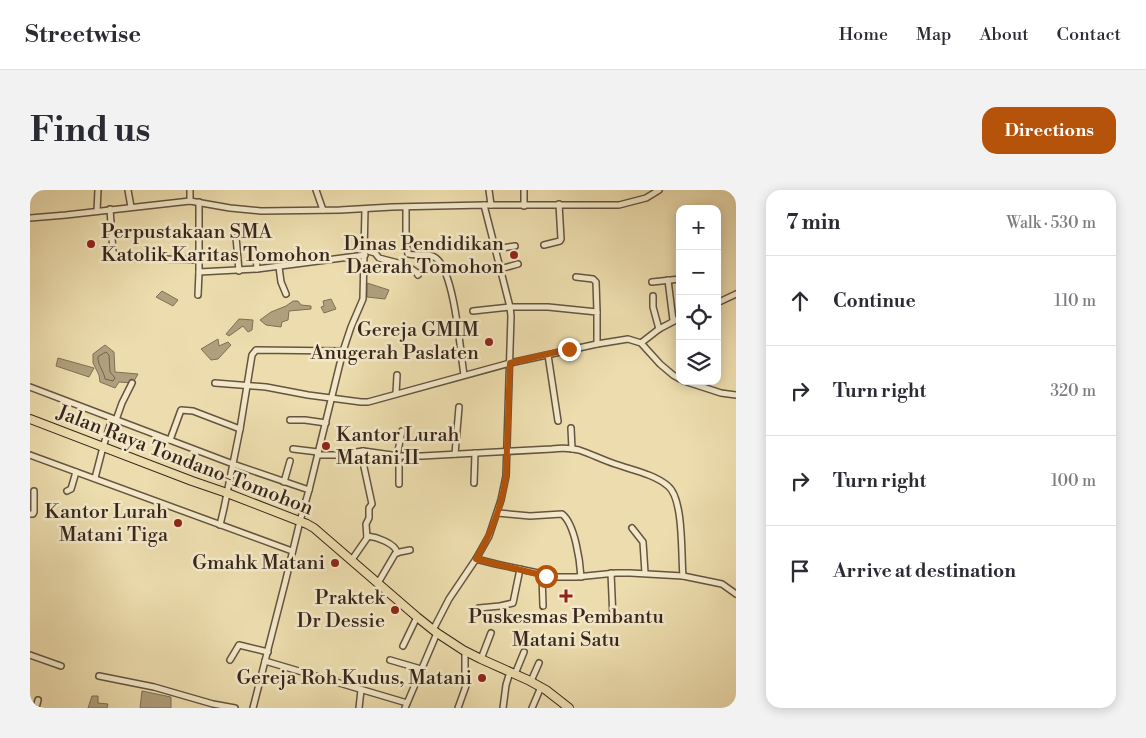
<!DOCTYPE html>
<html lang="en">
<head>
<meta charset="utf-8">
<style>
	:root { --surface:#fff; --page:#f2f2f3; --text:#2b2b33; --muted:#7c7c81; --line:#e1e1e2; --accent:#b45309 }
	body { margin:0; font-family:"Libre Bodoni",serif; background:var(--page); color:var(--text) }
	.controls { position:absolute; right:15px; top:15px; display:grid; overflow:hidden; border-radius:10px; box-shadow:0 2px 12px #0003 }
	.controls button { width:45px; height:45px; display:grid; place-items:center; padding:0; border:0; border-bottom:1px solid var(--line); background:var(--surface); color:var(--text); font:25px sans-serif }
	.stop { position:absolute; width:15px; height:15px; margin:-11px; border:4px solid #b45309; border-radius:50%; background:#fff }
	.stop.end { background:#b45309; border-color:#fff; box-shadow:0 1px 5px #0008 }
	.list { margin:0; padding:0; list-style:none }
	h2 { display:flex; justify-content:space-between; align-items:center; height:65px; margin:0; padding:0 20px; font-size:21px }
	h2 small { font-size:16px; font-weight:400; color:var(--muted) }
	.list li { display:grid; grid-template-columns:32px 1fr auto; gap:15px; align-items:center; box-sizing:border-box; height:90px; padding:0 20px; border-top:1px solid var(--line) }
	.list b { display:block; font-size:19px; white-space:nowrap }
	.list em { font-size:16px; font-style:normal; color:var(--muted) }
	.icon { flex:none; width:28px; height:28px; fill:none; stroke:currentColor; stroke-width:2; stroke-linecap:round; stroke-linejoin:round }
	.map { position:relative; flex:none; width:706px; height:518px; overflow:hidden; border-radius:15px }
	header { display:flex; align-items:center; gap:30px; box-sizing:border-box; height:70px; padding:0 25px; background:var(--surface); border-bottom:1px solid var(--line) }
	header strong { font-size:24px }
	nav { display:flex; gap:28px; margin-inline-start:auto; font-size:18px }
	.intro { display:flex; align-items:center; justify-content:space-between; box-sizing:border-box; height:120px; padding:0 30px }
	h1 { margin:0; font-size:35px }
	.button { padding:12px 22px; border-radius:15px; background:var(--accent); color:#fff; font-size:18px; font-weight:700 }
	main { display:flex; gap:30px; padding:0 30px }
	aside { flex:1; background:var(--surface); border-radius:15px; box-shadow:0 2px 12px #0003 }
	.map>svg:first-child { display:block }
	.water { fill:#af9f7c; stroke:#7f6f56 }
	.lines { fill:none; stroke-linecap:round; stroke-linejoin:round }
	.shore { stroke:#73624c; stroke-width:1 }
	.minor-casing { stroke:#645440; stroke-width:8 }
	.highway-casing { stroke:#37261c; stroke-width:10 }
	.minor { stroke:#f3e9ca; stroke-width:5 }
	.highway { stroke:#edddae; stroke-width:8 }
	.route { stroke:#b45309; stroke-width:6 }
	.poi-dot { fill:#8f2418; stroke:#f3e9ca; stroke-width:2 }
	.labels { text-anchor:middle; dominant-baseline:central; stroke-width:5; stroke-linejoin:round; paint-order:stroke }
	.poi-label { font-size:20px; fill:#37261c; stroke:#f3e9ca; text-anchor:end }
	.street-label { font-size:20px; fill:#37261c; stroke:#f3e9ca }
</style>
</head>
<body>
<header>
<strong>Streetwise</strong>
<nav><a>Home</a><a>Map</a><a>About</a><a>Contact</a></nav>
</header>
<div class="intro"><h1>Find us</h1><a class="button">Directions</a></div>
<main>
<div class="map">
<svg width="706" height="518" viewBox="0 0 706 518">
	<rect width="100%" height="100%" fill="#edddae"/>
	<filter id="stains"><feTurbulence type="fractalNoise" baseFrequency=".004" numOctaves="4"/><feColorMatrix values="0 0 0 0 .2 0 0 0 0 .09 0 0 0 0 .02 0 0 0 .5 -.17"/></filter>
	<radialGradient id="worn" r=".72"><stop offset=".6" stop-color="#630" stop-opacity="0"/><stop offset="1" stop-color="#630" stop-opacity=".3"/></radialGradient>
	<g class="water">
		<polygon points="337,93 359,100 355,109 337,107"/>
		<polygon points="132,101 148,110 143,116 126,107"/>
		<polygon points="301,109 306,119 294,123 291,117 294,116 293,111"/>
		<polygon points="263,111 268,111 271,115 281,116 281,119 259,121 258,130 252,132 251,137 236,135 230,130 241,122 256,116"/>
		<polygon points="209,129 223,130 222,140 218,142 213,136 199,146 196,144"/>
		<polygon points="188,149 189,156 198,152 201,155 188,169 181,170 171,159"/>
		<polygon points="75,155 84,162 85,182 108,184 103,193 89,192 85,198 70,192 69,185 63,173 63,164"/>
		<polygon points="28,168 64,178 59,187 26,176"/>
		<polygon points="112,501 141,507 141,518 110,518"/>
		<polygon points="62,506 68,506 68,513 78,514 77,518 58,518"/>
	</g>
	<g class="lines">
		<path class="shore" d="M74 163 76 162 79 165 80 182 85 188 83 191 75 189C74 181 67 174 68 167Z"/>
		<defs>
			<g id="minor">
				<polyline points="98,0 101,17"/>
				<polyline points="286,0 293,20"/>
				<polyline points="459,0 461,15"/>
				<polyline points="494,0 494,16"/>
				<polyline points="160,11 160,0"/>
				<polyline points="169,12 169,82 227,79 335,65"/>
				<polyline points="454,15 589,15 616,8 629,0"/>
				<path d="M376 17V53L378 64C387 67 399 61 407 69 425 86 430 160 434 185"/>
				<polyline points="80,19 83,62 86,66 95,68 169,70"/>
				<polyline points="67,21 68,0"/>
				<polyline points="0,28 36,25 160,11 200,18 231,21 310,20 362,17 454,15 480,117 481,126 476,286 471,310 459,346 446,369 419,409 403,440"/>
				<polyline points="206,47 209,81"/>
				<polyline points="514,55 530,51 531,49 529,14"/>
				<polyline points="465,59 485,56"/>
				<polyline points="335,60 345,63 349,68 376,75 386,82 388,85"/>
				<polyline points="226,65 227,79"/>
				<polyline points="249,77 251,92 256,104"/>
				<polyline points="470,79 488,74"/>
				<polyline points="546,87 563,89 566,92 567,122"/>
				<polyline points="638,90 643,130"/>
				<polyline points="622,92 650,89"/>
				<polyline points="168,105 169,82"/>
				<polyline points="623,106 623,117 629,139"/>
				<polyline points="687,113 706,104"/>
				<polyline points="443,121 480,117 518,117 567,122 567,154"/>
				<polyline points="611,153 629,139 650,128"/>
				<polyline points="518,165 528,231"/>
				<polyline points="654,191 691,203 706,205"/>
				<polyline points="185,193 236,197 278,205 331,212 338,212 480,173 567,154 598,149 611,153 630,174 643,185 650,189"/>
				<polyline points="0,197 203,274 279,300"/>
				<polyline points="366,204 367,185"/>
				<polyline points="86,230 92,213 102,193"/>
				<polyline points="260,230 275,230 296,233"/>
				<polyline points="541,238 542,259"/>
				<polyline points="140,250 151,220 163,221 210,239"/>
				<polyline points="263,259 288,262"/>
				<polyline points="425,264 429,217"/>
				<polyline points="0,265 262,361"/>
				<path d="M288 265H306L333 261 369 266H392L522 259C531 258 540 258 549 260 561 264 573 270 585 274 602 280 624 284 638 296 654 309 651 366 653 386"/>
				<polyline points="367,266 372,241"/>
				<polyline points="65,288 73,257 82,229"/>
				<polyline points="254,292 260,271"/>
				<polyline points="444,293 445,263"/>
				<polyline points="369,294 369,266"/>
				<polyline points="37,301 41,299 46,282"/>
				<path d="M468 323 500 326 532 324C545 334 550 371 551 387"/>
				<polyline points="0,324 3,324 4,322 4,301"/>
				<polyline points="190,335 194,318 210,239 222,165 226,160 313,161"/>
				<polyline points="602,338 613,352 615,383"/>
				<path d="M337 346C347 347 364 353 367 362"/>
				<polyline points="446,369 466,374 527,387 546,387 586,383 600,383 653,386 692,394 706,404"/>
				<polyline points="321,371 337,348 336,334 339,328 339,318 342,314 334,277 333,261"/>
				<polyline points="581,383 583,429"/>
				<polyline points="512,385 513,416"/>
				<polyline points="348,393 365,364 370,362 380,360"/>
				<polyline points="449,418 470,416 483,413 490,379"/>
				<polyline points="373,456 387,427"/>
				<polyline points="0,465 31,476"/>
				<polyline points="451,469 461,443"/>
				<polyline points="200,470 209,455 238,462"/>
				<polyline points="360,470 391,479"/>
				<polyline points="235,471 377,513"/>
				<polyline points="485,484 494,462"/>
				<polyline points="69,486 124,497 183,514 205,518"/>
				<polyline points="501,491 509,473"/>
				<polyline points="6,518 8,510"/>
				<polyline points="223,518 256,389 270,331 279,300 313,161 321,137 333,109 335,19"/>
				<polyline points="329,518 331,500"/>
				<polyline points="375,518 407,443"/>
				<polyline points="428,518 437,493 435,484 435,461"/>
				<polyline points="473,518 476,495 480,482"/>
				<polyline points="502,518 511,497"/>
			</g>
			<polyline id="highway" points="0,229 162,291 197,303 277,334 284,338 387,427 407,443 433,460 451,469 498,490 516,500 539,518"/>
		</defs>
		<use href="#minor" class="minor-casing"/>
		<use href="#highway" class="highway-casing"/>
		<use href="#minor" class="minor"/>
		<use href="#highway" class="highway"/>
	</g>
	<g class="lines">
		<path class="route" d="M516 386 466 374 446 369C461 344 472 316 476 286L480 173 539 159"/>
	</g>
	<g class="poi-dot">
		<circle cx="61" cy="54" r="5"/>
		<circle cx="484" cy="65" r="5"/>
		<circle cx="459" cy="152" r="5"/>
		<circle cx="296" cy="256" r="5"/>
		<circle cx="148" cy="333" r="5"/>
		<circle cx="305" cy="373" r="5"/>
		<path d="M533.5 398.5h5v5h5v5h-5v5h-5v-5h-5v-5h5z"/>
		<circle cx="365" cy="420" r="5"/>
		<circle cx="452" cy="488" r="5"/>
	</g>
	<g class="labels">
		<g class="poi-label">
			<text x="71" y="42" text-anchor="start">Perpustakaan SMA<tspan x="71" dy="23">Katolik Karitas Tomohon</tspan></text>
			<text x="474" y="54">Dinas Pendidikan<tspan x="474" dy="23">Daerah Tomohon</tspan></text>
			<text x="449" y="140">Gereja GMIM<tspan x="449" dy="23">Anugerah Paslaten</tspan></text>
			<text x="306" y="245" text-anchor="start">Kantor Lurah<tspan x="306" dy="23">Matani II</tspan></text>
			<text x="138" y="322">Kantor Lurah<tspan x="138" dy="23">Matani Tiga</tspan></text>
			<text x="295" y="373">Gmahk Matani</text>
			<text x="355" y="408">Praktek<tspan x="355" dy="23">Dr Dessie</tspan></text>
			<text x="536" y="427" text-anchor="middle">Puskesmas Pembantu<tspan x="536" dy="23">Matani Satu</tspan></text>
			<text x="442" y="488">Gereja Roh Kudus, Matani</text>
		</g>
		<g class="street-label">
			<text transform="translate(155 271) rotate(21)">Jalan Raya Tondano-Tomohon</text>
		</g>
	</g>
	<rect width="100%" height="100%" filter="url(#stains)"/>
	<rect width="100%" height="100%" fill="url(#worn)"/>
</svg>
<div class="controls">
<button>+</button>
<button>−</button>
<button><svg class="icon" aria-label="locate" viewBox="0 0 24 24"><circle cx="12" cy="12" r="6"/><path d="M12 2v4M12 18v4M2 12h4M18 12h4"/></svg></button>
<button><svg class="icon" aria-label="layers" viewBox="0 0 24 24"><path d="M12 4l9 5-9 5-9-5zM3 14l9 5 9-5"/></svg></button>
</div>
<div class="stop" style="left:516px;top:386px"></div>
<div class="stop end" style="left:539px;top:159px"></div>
</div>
<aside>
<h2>7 min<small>Walk · 530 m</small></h2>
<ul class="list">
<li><svg class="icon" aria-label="ahead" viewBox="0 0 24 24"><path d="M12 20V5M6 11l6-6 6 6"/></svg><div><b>Continue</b></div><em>110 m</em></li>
<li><svg class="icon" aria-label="right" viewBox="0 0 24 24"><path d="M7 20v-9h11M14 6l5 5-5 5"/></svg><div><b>Turn right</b></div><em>320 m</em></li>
<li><svg class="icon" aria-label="right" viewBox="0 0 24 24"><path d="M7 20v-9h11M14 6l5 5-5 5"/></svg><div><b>Turn right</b></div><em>100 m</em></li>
<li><svg class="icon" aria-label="arrive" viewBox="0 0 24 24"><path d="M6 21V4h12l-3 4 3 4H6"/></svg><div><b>Arrive at destination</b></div></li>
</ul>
</aside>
</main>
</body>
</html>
